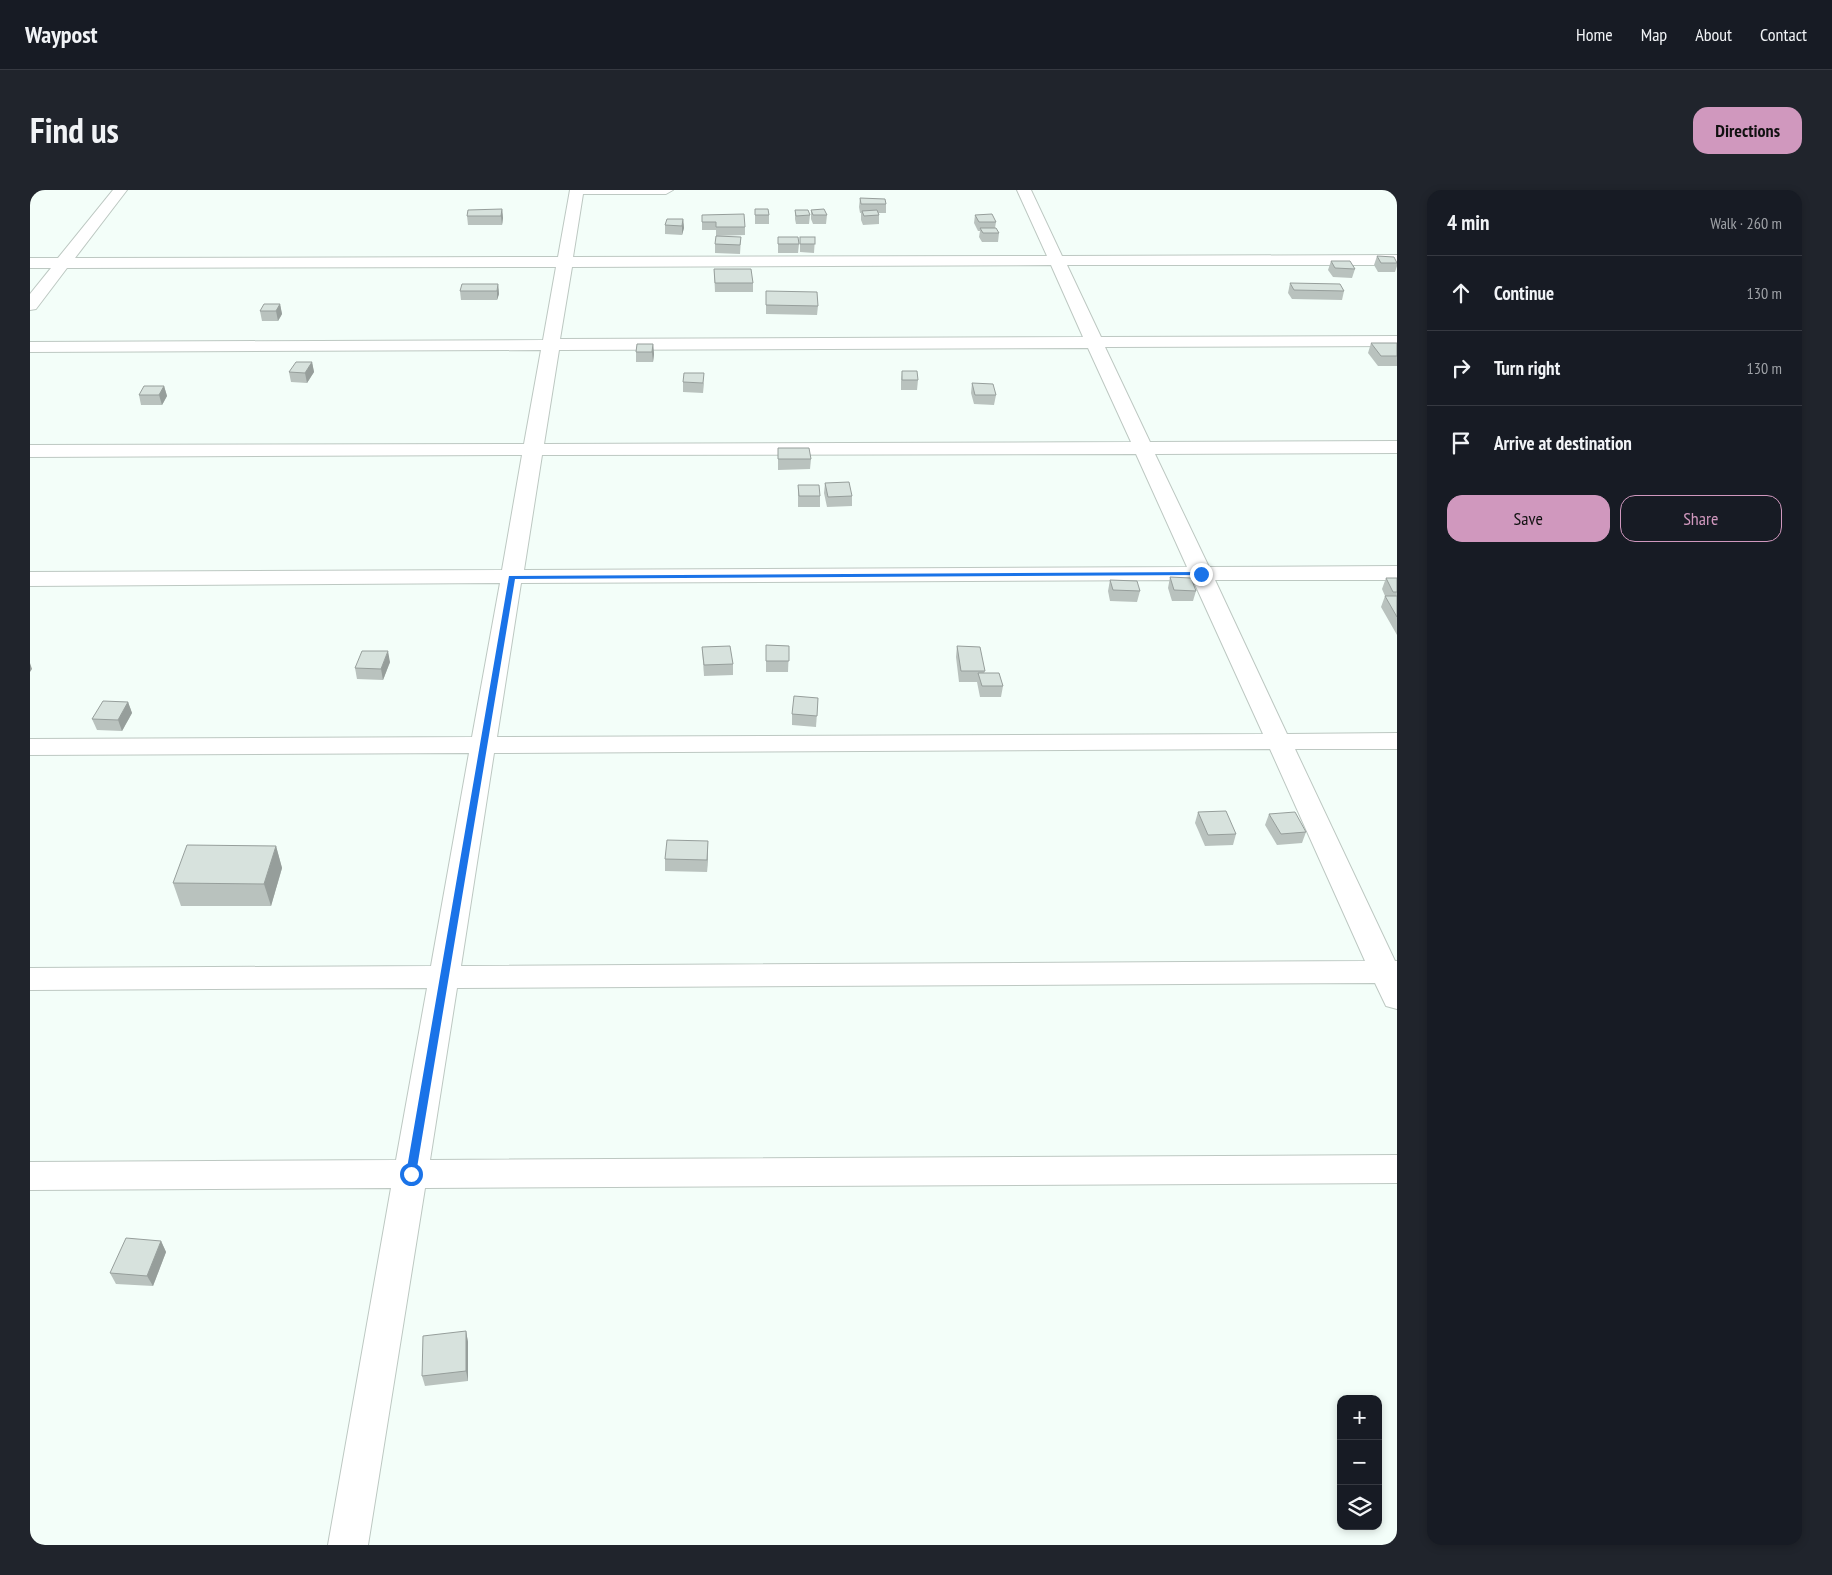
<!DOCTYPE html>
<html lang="en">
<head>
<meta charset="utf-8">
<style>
	:root { --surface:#171b24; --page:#20242c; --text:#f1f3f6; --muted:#9ea1a6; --line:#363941; --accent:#d098be }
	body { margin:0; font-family:"PT Sans Narrow",sans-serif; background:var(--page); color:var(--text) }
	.controls { position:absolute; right:15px; bottom:15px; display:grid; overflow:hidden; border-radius:10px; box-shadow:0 2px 8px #0003 }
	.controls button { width:45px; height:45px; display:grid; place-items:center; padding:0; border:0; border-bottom:1px solid var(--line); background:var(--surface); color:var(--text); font:25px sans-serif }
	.stop { position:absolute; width:15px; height:15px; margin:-11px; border:4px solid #1a73e8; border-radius:50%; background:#fff }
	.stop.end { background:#1a73e8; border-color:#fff; box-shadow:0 1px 5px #0008 }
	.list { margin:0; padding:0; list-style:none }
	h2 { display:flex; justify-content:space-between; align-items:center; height:65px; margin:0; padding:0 20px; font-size:21px }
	h2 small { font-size:16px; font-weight:400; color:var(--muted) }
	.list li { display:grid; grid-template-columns:32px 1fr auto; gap:15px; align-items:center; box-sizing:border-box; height:75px; padding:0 20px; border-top:1px solid var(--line) }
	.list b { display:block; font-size:19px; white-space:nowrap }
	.list em { font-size:16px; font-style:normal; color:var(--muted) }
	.actions { display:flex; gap:10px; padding:15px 20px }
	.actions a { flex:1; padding:11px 0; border:1px solid var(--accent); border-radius:15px; text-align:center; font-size:18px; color:var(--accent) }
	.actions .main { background:var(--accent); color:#111 }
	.icon { flex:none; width:28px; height:28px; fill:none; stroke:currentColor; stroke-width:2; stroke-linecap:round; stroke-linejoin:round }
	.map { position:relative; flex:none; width:1367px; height:1355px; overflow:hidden; border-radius:15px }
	header { display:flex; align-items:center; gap:30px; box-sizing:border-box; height:70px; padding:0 25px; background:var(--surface); border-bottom:1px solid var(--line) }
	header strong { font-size:24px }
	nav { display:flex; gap:28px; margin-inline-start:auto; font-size:18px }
	.intro { display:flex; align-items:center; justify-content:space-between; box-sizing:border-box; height:120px; padding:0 30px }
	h1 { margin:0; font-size:35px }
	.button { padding:12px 22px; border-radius:15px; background:var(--accent); color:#111; font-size:18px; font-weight:700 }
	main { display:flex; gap:30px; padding:0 30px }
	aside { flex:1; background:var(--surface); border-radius:15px; box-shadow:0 2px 8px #0003 }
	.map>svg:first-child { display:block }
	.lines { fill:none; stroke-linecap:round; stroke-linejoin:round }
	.minor-casing { stroke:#bdc8c2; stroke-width:2 }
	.minor { fill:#fff; fill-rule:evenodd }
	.wall { fill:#b9c2be }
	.shaded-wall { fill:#969e9b }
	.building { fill:#d7e2dd; stroke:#969e9b }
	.route { fill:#1a73e8 }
</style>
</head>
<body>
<header>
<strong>Waypost</strong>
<nav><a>Home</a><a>Map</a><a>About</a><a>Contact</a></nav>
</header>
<div class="intro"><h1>Find us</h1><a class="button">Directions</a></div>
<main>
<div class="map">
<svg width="1367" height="1355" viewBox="0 0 1367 1355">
	<rect width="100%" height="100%" fill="#f3fef9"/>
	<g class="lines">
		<defs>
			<path id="minor" d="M83 0H97L45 68 528 67 540 0H643L636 4H553L543 67 1017 66 987 0H1001L1032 66 1367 65V75H1037L1071 147 1367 146V156L1075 157 1120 252 1367 251V263L1125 264 1179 377 1367 376V390H1185L1257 544 1367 543V559H1265L1365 771H1367V819L1356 816 1345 793 427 798 400 970 1367 965V993L395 998 338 1355H298L361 998 0 1000V972L366 970 397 798 0 800V778L401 776 439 563 0 565V549L442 547 470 393 0 396V382L472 380 492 265 0 267V255L494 254 511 160 0 162V152L513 150 526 77 37 78 6 119 0 120V104L21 78H0V68H28ZM1021 75 1053 147 530 149 542 77ZM1058 158 1101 252 514 254 529 160ZM1106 264 1157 377 494 380 512 265ZM1163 390 1233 544 467 547 491 393ZM1240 559 1335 771 431 776 464 563Z"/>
		</defs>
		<use href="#minor" class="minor-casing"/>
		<use href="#minor" class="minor"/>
	</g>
	<g class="wall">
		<polygon points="830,8 856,14 856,23 848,23 849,25 849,34 833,35 831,30 831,23 830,23 829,17"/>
		<polygon points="472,19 473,28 472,35 438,35 437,26"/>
		<polygon points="725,19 739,25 739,34 725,34"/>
		<polygon points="765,20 780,25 779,34 766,34 765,29"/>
		<polygon points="781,20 797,25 796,34 783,34 781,29"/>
		<polygon points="672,25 715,37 715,45 686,46 686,40 672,40"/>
		<polygon points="945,25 966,32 965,38 969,43 968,52 952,52 949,47 950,41 948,41 944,33"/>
		<polygon points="653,29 654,38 652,45 635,44 635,35"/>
		<polygon points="711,47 710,64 685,63 685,54"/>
		<polygon points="748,47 769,54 768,63 748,63"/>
		<polygon points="770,47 785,47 784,63 770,62"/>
		<polygon points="1347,66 1367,72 1367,76 1365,82 1348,82 1344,75"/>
		<polygon points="1301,71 1325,79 1322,88 1303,87 1298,80"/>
		<polygon points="684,79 723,93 723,102 685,102"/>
		<polygon points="1260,93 1314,101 1312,110 1262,109 1258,103"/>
		<polygon points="468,94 469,104 467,110 431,110 430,101"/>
		<polygon points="736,101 788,116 787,125 736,124"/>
		<polygon points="250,114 252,124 248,131 232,131 230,121"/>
		<polygon points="1341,153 1367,153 1367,176 1348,176 1338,163"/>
		<polygon points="623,154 624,164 623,172 606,172 606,162"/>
		<polygon points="282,172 284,182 277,193 261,192 259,182"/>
		<polygon points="872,181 888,190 887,200 871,200 871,191"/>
		<polygon points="653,192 674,193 673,203 653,202"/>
		<polygon points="942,193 966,205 964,215 944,214 941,203"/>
		<polygon points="134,196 137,206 132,215 111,215 109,205"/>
		<polygon points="748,258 781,269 780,279 748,280"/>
		<polygon points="795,293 822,306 822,316 797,317 794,303"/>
		<polygon points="768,295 790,306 790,317 768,317"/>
		<polygon points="1140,387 1166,401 1163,411 1142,411 1138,398"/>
		<polygon points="1356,388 1367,388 1367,445 1351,417 1355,406 1352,399"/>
		<polygon points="1080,390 1110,401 1107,412 1080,411 1078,401"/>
		<polygon points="736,455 759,456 758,482 736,482"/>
		<polygon points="927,456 955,481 954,483 973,496 971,507 950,507 947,492 929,492 926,467"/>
		<polygon points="672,457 703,474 703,485 674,486"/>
		<polygon points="360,472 353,490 327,489 325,478"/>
		<polygon points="788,508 786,537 762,535 762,524"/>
		<polygon points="98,512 102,523 92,541 67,540 62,529"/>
		<polygon points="1168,622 1206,644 1203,655 1175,656 1165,633"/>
		<polygon points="1239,624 1276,642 1272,653 1247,655 1235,635"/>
		<polygon points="678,651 677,682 635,681 635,669"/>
		<polygon points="246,656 252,678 241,716 151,716 143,693"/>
		<polygon points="131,1051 136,1062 123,1096 86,1094 80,1083"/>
		<polygon points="436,1141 438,1152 438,1191 395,1196 392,1186"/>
	</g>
	<g class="shaded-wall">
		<polygon points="472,19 473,28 472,35 471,26"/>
		<polygon points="653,29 654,38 652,45 652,36"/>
		<polygon points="468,94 469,104 467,110 467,101"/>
		<polygon points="250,114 252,124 248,131 246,121"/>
		<polygon points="623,154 624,164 623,172 622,162"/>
		<polygon points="282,172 284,182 277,193 275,183"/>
		<polygon points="134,196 137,206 132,215 129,205"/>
		<polygon points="358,461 360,472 353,490 351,479"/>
		<polygon points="0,473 2,479 0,482"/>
		<polygon points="98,512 102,523 92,541 88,530"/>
		<polygon points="678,651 678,662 677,682 677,670"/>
		<polygon points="246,656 252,678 241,716 234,694"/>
		<polygon points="131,1051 136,1062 123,1096 117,1086"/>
		<polygon points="436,1141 438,1152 438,1191 436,1181"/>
	</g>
	<g class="building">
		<polygon points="830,8 855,9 856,14 831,14"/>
		<polygon points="472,19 471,26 437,26 438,20"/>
		<polygon points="725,19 738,19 739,25 725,25"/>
		<polygon points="794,19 797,25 783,25 781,20"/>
		<polygon points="765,20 778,20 780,25 766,26"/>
		<polygon points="847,20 849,25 834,26 832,21"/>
		<polygon points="714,24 715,37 686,37 686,32 672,32 672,25"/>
		<polygon points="962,24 966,32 949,32 945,25"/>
		<polygon points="637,29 653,29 652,36 635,35"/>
		<polygon points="950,38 966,38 969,43 953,43"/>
		<polygon points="686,46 711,47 710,55 685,54"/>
		<polygon points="748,47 768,47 769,54 748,54"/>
		<rect x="770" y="47" width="15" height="7"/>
		<polygon points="1347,66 1364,67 1367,73 1351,73"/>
		<polygon points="1301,71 1320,71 1325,79 1305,78"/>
		<polygon points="684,79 721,79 723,93 685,93"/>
		<polygon points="1260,93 1310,94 1314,101 1264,100"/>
		<polygon points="432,94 468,94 467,101 430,101"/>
		<polygon points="736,101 787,102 788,116 736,115"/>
		<polygon points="234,114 250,114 246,121 230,121"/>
		<polygon points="1341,153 1367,153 1367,166 1351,166"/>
		<polygon points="607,154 623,154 622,162 606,162"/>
		<polygon points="266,172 282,172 275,183 259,182"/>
		<polygon points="872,181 887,181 888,190 872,190"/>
		<polygon points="654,183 674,183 673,193 653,192"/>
		<polygon points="942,193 963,194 966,205 945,205"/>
		<polygon points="114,196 134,196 129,205 109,205"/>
		<polygon points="748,258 779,258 781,269 748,269"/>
		<polygon points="819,292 822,306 798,307 795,293"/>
		<polygon points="768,295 789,295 790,306 769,306"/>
		<polygon points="1140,387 1161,388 1166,401 1144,400"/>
		<polygon points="1356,388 1367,388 1367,402 1363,402"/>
		<polygon points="1080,390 1107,391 1110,401 1083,400"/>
		<polygon points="1355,406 1367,406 1367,427"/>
		<polygon points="736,455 759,456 759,471 736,471"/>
		<polygon points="700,456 703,474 674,475 672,457"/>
		<polygon points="927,456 950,457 955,481 931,481"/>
		<polygon points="332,461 358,461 351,479 325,478"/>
		<polygon points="948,483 969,483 973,496 952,496"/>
		<polygon points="764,506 788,508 787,526 762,524"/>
		<polygon points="73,511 98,512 88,530 62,529"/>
		<polygon points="1196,621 1206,644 1178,645 1168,622"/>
		<polygon points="1265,622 1276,642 1251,644 1239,624"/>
		<polygon points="637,650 678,651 677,670 635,669"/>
		<polygon points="157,655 246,656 234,694 143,693"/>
		<polygon points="96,1048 131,1051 117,1086 80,1083"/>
		<polygon points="436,1141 436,1181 392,1186 393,1146"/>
	</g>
	<polygon class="route" points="1171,382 1173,385 485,389 386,984 381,988 378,987 376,984 479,386"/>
</svg>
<div class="controls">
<button>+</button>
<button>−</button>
<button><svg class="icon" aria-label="layers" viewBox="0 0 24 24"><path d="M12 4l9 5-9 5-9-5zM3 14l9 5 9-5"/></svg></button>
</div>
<div class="stop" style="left:381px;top:984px"></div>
<div class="stop end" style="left:1171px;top:384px"></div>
</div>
<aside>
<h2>4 min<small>Walk · 260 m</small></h2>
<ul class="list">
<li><svg class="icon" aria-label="ahead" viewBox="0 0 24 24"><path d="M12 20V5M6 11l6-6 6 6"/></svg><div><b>Continue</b></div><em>130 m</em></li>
<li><svg class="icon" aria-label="right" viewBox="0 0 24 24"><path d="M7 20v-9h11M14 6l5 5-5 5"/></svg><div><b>Turn right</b></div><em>130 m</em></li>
<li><svg class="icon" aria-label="arrive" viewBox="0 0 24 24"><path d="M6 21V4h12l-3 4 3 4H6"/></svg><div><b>Arrive at destination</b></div></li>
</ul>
<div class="actions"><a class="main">Save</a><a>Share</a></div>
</aside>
</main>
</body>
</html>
